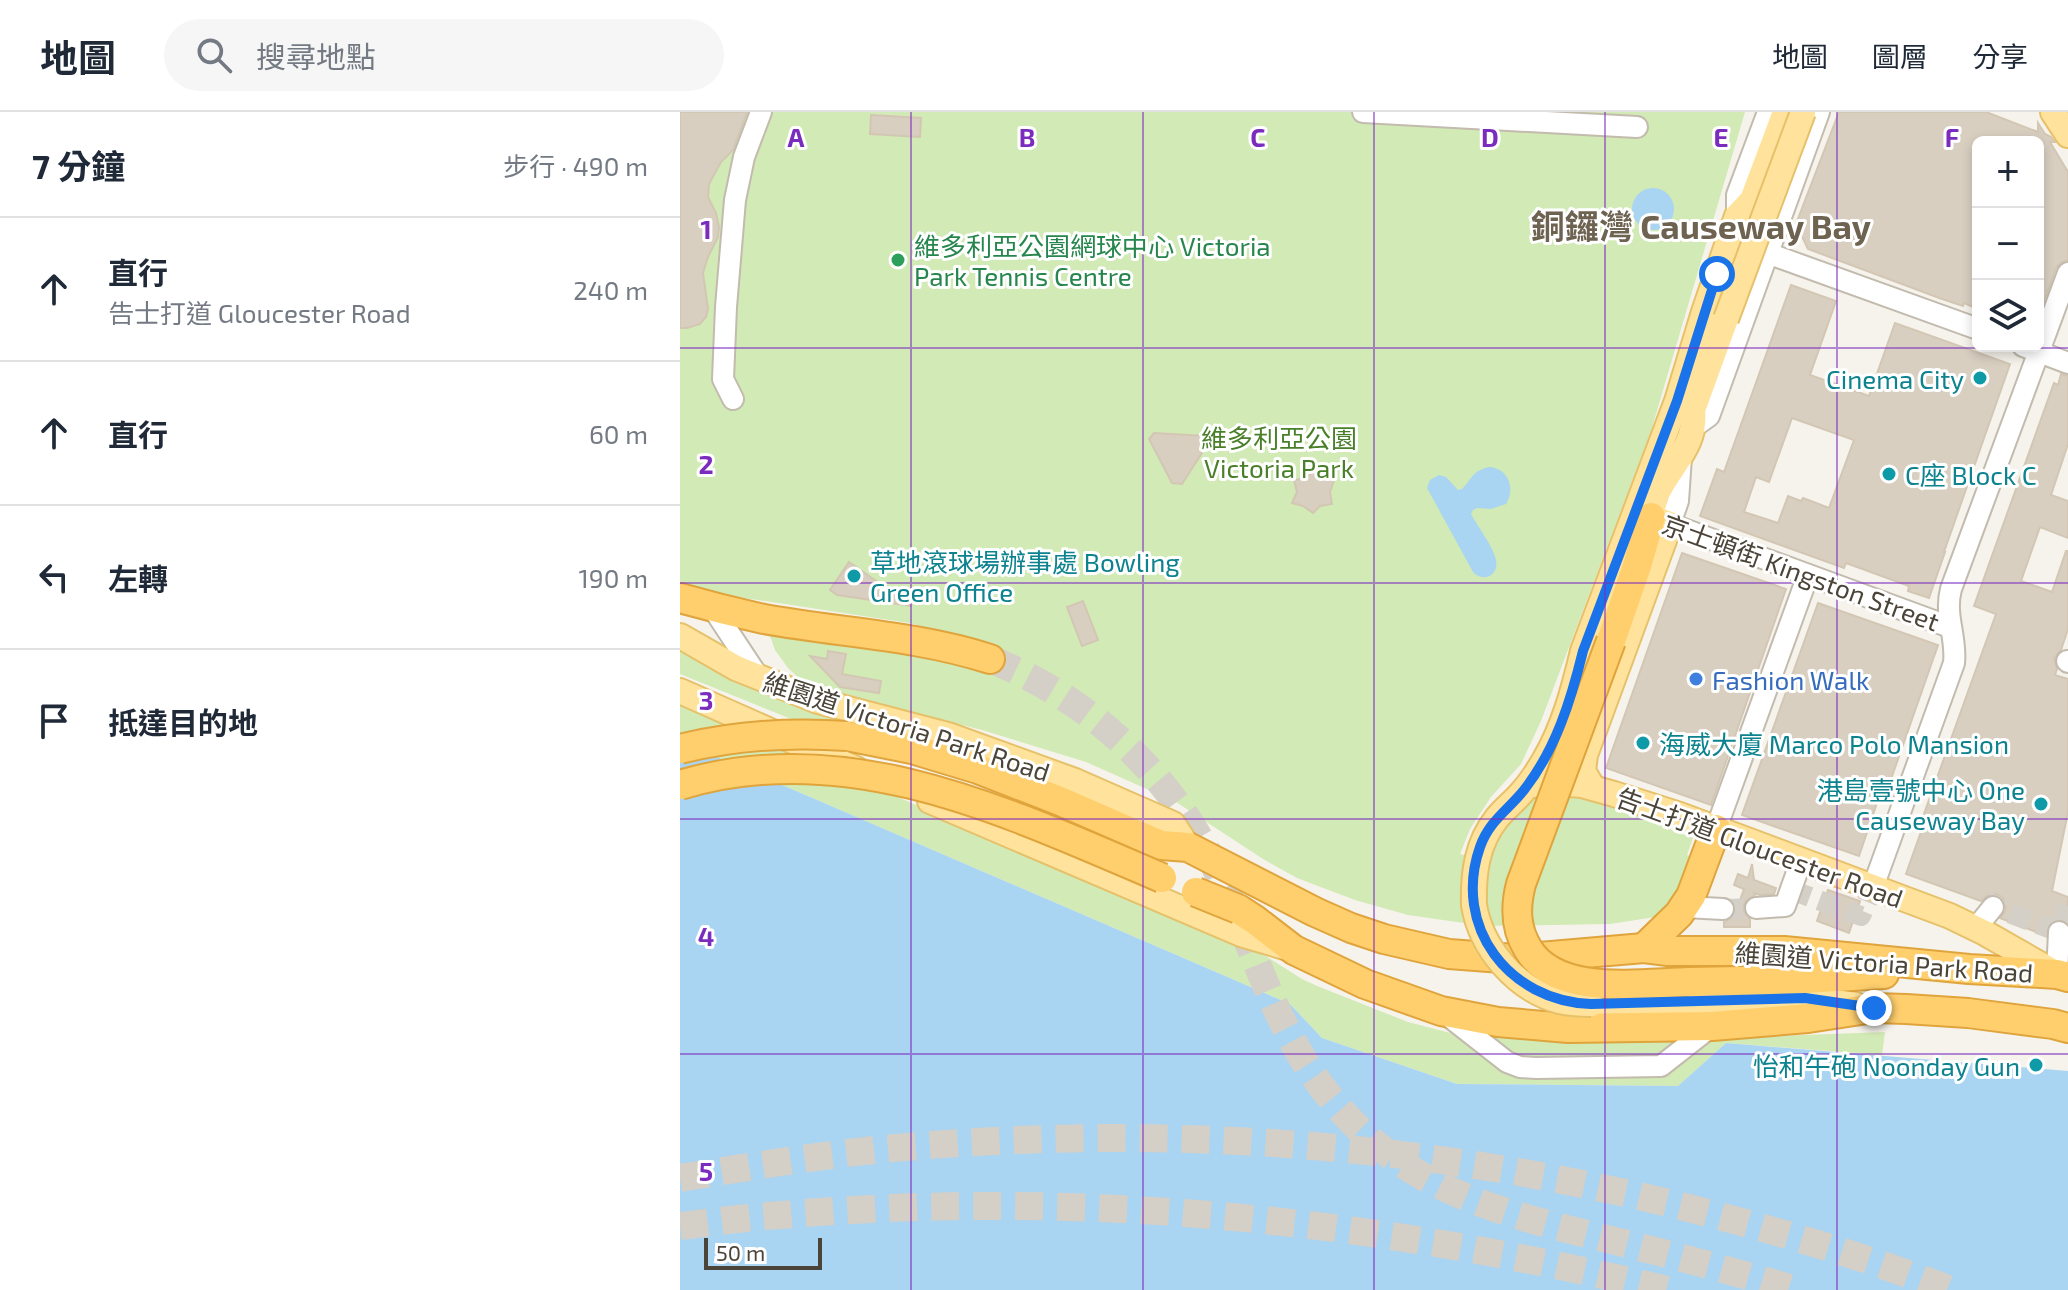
<!DOCTYPE html>
<html lang="zh-TW">
<head>
<meta charset="utf-8">
<style>
	:root { --surface:#fff; --page:#f6f6f7; --text:#1f2937; --muted:#747a83; --line:#e0e1e3 }
	body { margin:0; font-family:"Exo 2","Noto Sans TC",sans-serif; background:var(--page); color:var(--text) }
	.controls { position:absolute; right:24px; top:24px; display:grid; overflow:hidden; border-radius:12px; box-shadow:0 4px 12px #0003 }
	.controls button { width:72px; height:72px; display:grid; place-items:center; padding:0; border:0; border-bottom:2px solid var(--line); background:var(--surface); color:var(--text); font:40px sans-serif }
	.scale { position:absolute; left:24px; bottom:20px; width:118px; box-sizing:border-box; padding-left:8px; border:4px solid #4b4439; border-top:0; font-size:22px; line-height:28px; white-space:nowrap; color:#4b4439; -webkit-text-stroke:6px #fff; paint-order:stroke }
	.stop { position:absolute; width:24px; height:24px; margin:-18px; border:6px solid #1a73e8; border-radius:50%; background:#fff }
	.stop.end { background:#1a73e8; border-color:#fff; box-shadow:0 2px 8px #0008 }
	.list { margin:0; padding:0; list-style:none }
	h2 { display:flex; justify-content:space-between; align-items:center; height:104px; margin:0; padding:0 32px; font-size:34px }
	h2 small { font-size:26px; font-weight:400; color:var(--muted) }
	.list li { display:grid; grid-template-columns:52px 1fr auto; gap:24px; align-items:center; box-sizing:border-box; height:144px; padding:0 32px; border-top:2px solid var(--line) }
	.list b { display:block; font-size:30px; white-space:nowrap }
	.list p { margin:0; font-size:26px; white-space:nowrap; color:var(--muted) }
	.list em { font-size:26px; font-style:normal; color:var(--muted) }
	.icon { flex:none; width:44px; height:44px; fill:none; stroke:currentColor; stroke-width:2; stroke-linecap:round; stroke-linejoin:round }
	.map { position:relative; flex:none; width:1388px; height:1178px; overflow:hidden }
	header { display:flex; align-items:center; gap:48px; box-sizing:border-box; height:112px; padding:0 40px; background:var(--surface); border-bottom:2px solid var(--line) }
	header strong { font-size:38px }
	nav { display:flex; gap:44px; margin-inline-start:auto; font-size:28px }
	.search { width:560px; height:72px; background:var(--page); display:flex; align-items:center; gap:20px; box-sizing:border-box; padding:0 28px; border-radius:44px; color:var(--muted); font-size:30px }
	main { display:flex }
	aside { flex:1; background:var(--surface) }
	.map>svg:first-child { display:block }
	.green { fill:#d2eab5 }
	.water { fill:#a9d4f2 }
	.building { fill:#d8cfc1; stroke:#d3c7b4; stroke-width:2; fill-rule:evenodd }
	.lines { fill:none; stroke-linecap:round; stroke-linejoin:round }
	.minor-tunnel { stroke:#d4d0c8; stroke-width:20; stroke-dasharray:20 10; stroke-linecap:butt }
	.highway-tunnel { stroke:#d4d0c8; stroke-width:28; stroke-dasharray:28 14; stroke-linecap:butt }
	.minor-casing { stroke:#c2bbae; stroke-width:24 }
	.major-casing { stroke:#e6c16a; stroke-width:28 }
	.highway-casing { stroke:#e0a43c; stroke-width:32 }
	.minor { stroke:#fff; stroke-width:20 }
	.major { stroke:#ffe39c; stroke-width:24 }
	.highway { stroke:#ffcf6e; stroke-width:28 }
	.major-bridge-casing { stroke:#e6c16a; stroke-width:28; stroke-linecap:butt }
	.highway-bridge-casing { stroke:#e0a43c; stroke-width:32; stroke-linecap:butt }
	.major-bridge { stroke:#ffe39c; stroke-width:24 }
	.highway-bridge { stroke:#ffcf6e; stroke-width:28 }
	.route { stroke:#1a73e8; stroke-width:10 }
	.grid { fill:none; stroke:#7b2cbf; stroke-width:2; stroke-opacity:0.55 }
	.leisure-dot { fill:#2e9e5b; stroke:#fff; stroke-width:3 }
	.culture-dot { fill:#0f9aa8; stroke:#fff; stroke-width:3 }
	.shop-dot { fill:#3f7fe0; stroke:#fff; stroke-width:3 }
	.labels { text-anchor:middle; dominant-baseline:central; stroke-width:6; stroke-linejoin:round; paint-order:stroke }
	.leisure-label { font-size:26px; fill:#27864d; stroke:#fff; text-anchor:start }
	.culture-label { font-size:26px; fill:#0d838f; stroke:#fff; text-anchor:end }
	.park-label { font-size:26px; fill:#4a7f2a; stroke:#fff }
	.street-label { font-size:26px; fill:#4b4439; stroke:#fff }
	.shop-label { font-size:26px; fill:#366cbe; stroke:#fff; text-anchor:start }
	.district-label { font-size:34px; font-weight:bold; fill:#6e6250; stroke:#fff }
	.grid-label { font-size:26px; text-anchor:middle; font-weight:bold; fill:#7b2cbf; stroke:#fff; stroke-width:6; stroke-linejoin:round; paint-order:stroke }
</style>
</head>
<body>
<header>
<strong>地圖</strong>
<div class="search"><svg class="icon" aria-label="search" viewBox="0 0 24 24"><circle cx="10" cy="10" r="6"/><path d="M15 15l6 6"/></svg>搜尋地點</div>
<nav><a>地圖</a><a>圖層</a><a>分享</a></nav>
</header>
<main>
<aside>
<h2>7 分鐘<small>步行 · 490 m</small></h2>
<ul class="list">
<li><svg class="icon" aria-label="ahead" viewBox="0 0 24 24"><path d="M12 20V5M6 11l6-6 6 6"/></svg><div><b>直行</b><p>告士打道 Gloucester Road</p></div><em>240 m</em></li>
<li><svg class="icon" aria-label="ahead" viewBox="0 0 24 24"><path d="M12 20V5M6 11l6-6 6 6"/></svg><div><b>直行</b></div><em>60 m</em></li>
<li><svg class="icon" aria-label="left" viewBox="0 0 24 24"><path d="M17 20v-9H6M10 6l-5 5 5 5"/></svg><div><b>左轉</b></div><em>190 m</em></li>
<li><svg class="icon" aria-label="arrive" viewBox="0 0 24 24"><path d="M6 21V4h12l-3 4 3 4H6"/></svg><div><b>抵達目的地</b></div></li>
</ul>
</aside>
<div class="map">
<svg width="1388" height="1178" viewBox="0 0 1388 1178">
	<rect width="100%" height="100%" fill="#f6f3ec"/>
	<g class="green">
		<polygon points="0,0 1065,0 971,319 861,609 841,652 811,685 790,717 780,742 805,748 820,716 851,688 858,684 891,683 992,714 991,718 1013,726 1007,743 1013,745 991,794 975,805 930,812 805,814 728,803 675,788 617,766 583,747 496,690 406,650 302,618 173,586 123,570 108,556 95,538 89,521 269,546 307,561 317,532 229,511 6,477 0,474"/>
		<polygon points="0,537 168,607 121,611 0,562"/>
		<polygon points="0,592 578,839 622,867 637,874 728,910 778,923 840,964 983,963 1029,929 1045,926 1205,920 1202,943 1046,931 998,974 777,972 642,926 610,892 0,629"/>
		<polygon points="817,924 888,930 993,929 996,932 981,945 854,949 834,945 813,928"/>
	</g>
	<g class="water">
		<circle cx="973" cy="97" r="21"/>
		<path d="M809 355C828 356 836 376 826 392L811 397 797 396 793 398 791 402C798 415 813 434 816 448 819 464 803 471 793 460L747 376 750 368 759 363 766 365 778 378 782 377C792 367 792 359 809 355Z"/>
		<polygon points="0,629 610,892 642,926 777,972 998,974 1046,931 1388,959 1388,1178 0,1178"/>
	</g>
	<g class="building">
		<polygon points="0,0 67,0 53,38 41,50 29,72 28,85 36,101 39,115 38,125 28,145 23,161 28,197 26,205 20,212 7,216 0,216"/>
		<polygon points="1159,0 1306,0 1358,20 1358,11 1365,22 1371,25 1375,30 1370,30 1388,60 1388,148 1380,151 1376,156 1358,205 1358,30 1298,30 1298,197 1284,191 1283,194 1262,187 1128,137 1116,112"/>
		<polygon points="191,3 241,6 240,25 190,22"/>
		<path d="M1111 173 1156 189 1130 263 1189 284 1215 211 1330 252 1264 440H1265L1249 486 1228 479 1229 474 1166 451 1164 456 1020 404 1037 357 1044 360ZM1112 306 1174 328 1149 396 1123 386 1121 389 1108 384 1098 411 1064 400 1076 365 1089 370Z"/>
		<polygon points="1381,262 1388,264 1388,332 1371,383 1388,389 1388,426 1360,415 1341,469 1372,480 1386,439 1388,439 1388,517 1381,538 1374,546 1377,557 1375,563 1388,567 1388,700 1372,779 1388,785 1388,811 1380,807 1374,808 1368,814 1366,821 1359,821 1320,806 1326,798 1325,791 1322,785 1316,782 1308,783 1301,789 1226,762 1243,714 1240,713 1316,502 1294,494 1374,271 1378,273"/>
		<polygon points="474,321 526,324 529,330 502,372 492,371 469,327"/>
		<polygon points="635,358 643,366 654,368 650,380 652,392 640,394 633,401 623,394 612,391 617,380 614,368 626,366"/>
		<polygon points="1002,441 1106,477 1031,693 926,656"/>
		<polygon points="169,450 232,494 157,483 150,478"/>
		<polygon points="403,489 418,528 402,534 387,495"/>
		<polygon points="1138,491 1258,533 1203,690 1198,688 1179,744 1062,703"/>
		<polygon points="148,539 166,542 162,562 201,569 199,581 160,575 130,544 147,547"/>
		<polygon points="1072,752 1074,768 1096,776 1094,782 1080,783 1074,781 1075,783 1065,790 1063,798 1070,807 1070,815 1044,815 1044,810 1053,805 1056,798 1052,788 1060,788 1064,777 1054,773 1058,762 1068,766"/>
		<polygon points="1148,778 1180,789 1169,821 1137,809"/>
	</g>
	<g class="lines">
		<g class="minor-tunnel">
			<polyline points="1111,778 1181,804 1193,775"/>
			<polyline points="1319,785 1313,795 1379,820 1388,790"/>
			<polyline points="1043,797 1076,796"/>
		</g>
		<g class="highway-tunnel">
			<path d="M310 547C409 587 488 659 535 755 586 859 602 954 697 1033 766 1090 851 1108 935 1129 996 1144 1056 1160 1116 1178"/>
			<path d="M0 1066C79 1053 158 1040 238 1034 512 1012 788 1035 1054 1108 1127 1128 1200 1150 1270 1178"/>
			<path d="M0 1114C34 1110 68 1105 102 1103 399 1077 698 1108 987 1178"/>
		</g>
		<defs>
			<g id="minor">
				<polyline points="683,0 957,15"/>
				<polyline points="1057,104 1057,83 1088,0"/>
				<polyline points="1078,134 1087,141 1298,217"/>
				<polyline points="1343,234 1388,251"/>
				<polyline points="53,287 43,267 46,195 55,88 64,45 81,0"/>
				<polyline points="1015,314 1029,304 1139,0"/>
				<polyline points="1001,345 998,389 990,412 1270,515"/>
				<polyline points="32,495 79,566"/>
				<polyline points="1387,549 1388,550"/>
				<polyline points="1036,717 1128,463"/>
				<path d="M1193 775 1274 551C1277 525 1264 504 1271 477L1388 161"/>
				<polyline points="1005,795 1043,797"/>
				<polyline points="1076,796 1105,794 1121,749"/>
				<polyline points="1296,816 1313,795"/>
				<polyline points="1377,862 1379,820"/>
				<polyline points="767,903 827,950 840,955 856,956 981,954 1032,914"/>
			</g>
			<g id="major">
				<polyline points="1373,0 1388,23"/>
				<polyline points="0,524 56,556 138,589 268,623 395,669 493,712 508,735"/>
				<polyline points="0,579 176,657"/>
				<polyline points="860,674 869,672 889,672 902,673 934,682 1000,703 1270,804 1305,821 1377,862"/>
				<path d="M913 676 903 659 905 643 990 412 971 405C973 397 974 388 978 380 992 352 1017 332 1013 298L1046 207"/>
				<polyline points="250,689 561,822 608,836"/>
				<path d="M794 793C793 761 797 731 817 706 825 696 835 689 843 679 851 670 858 659 864 649 884 615 894 577 903 539L997 289 1024 200 1057 104 1072 88 1105 0"/>
				<polyline points="911,892 1125,886 1176,893"/>
			</g>
			<g id="highway">
				<path d="M0 486C28 494 56 501 84 507 161 521 235 523 310 547"/>
				<polyline points="931,529 957,454 971,405"/>
				<polyline points="167,624 232,637 298,657 380,689 481,733 508,735 635,800 671,816 704,827 769,842 835,847 964,836 988,839 1104,839 1289,857 1377,862 1388,865"/>
				<polyline points="558,797 575,808 614,838 685,872 761,899 818,910 888,916 1032,914 1128,906 1194,896 1226,897 1288,901 1373,912 1388,916"/>
				<polyline points="964,836 999,802 1011,784 1036,717"/>
				<polyline points="1009,870 1110,868 1204,862"/>
			</g>
		</defs>
		<use href="#minor" class="minor-casing"/>
		<use href="#major" class="major-casing"/>
		<use href="#highway" class="highway-casing"/>
		<use href="#minor" class="minor"/>
		<use href="#major" class="major"/>
		<use href="#highway" class="highway"/>
		<defs>
			<g id="major-bridge">
				<polyline points="1046,207 1123,0"/>
				<path d="M794 793C801 836 836 877 879 889 889 891 900 892 911 892"/>
			</g>
			<g id="highway-bridge">
				<path d="M931 529 841 772C835 795 835 816 848 837 877 885 960 871 1009 870"/>
				<path d="M0 637C56 623 110 620 167 624"/>
				<path d="M0 673C168 622 329 701 482 766"/>
				<polyline points="516,780 558,797"/>
			</g>
		</defs>
		<use href="#major-bridge" class="major-bridge-casing"/>
		<use href="#highway-bridge" class="highway-bridge-casing"/>
		<use href="#major-bridge" class="major-bridge"/>
		<use href="#highway-bridge" class="highway-bridge"/>
	</g>
	<g class="lines">
		<path class="route" d="M1037 162 997 289 903 539C891 588 876 637 844 678 828 698 809 709 800 735 772 815 829 889 911 892L1125 886 1194 896"/>
	</g>
	<path class="grid" d="M231 0V1178M463 0V1178M694 0V1178M925 0V1178M1157 0V1178M0 236H1388M0 471H1388M0 707H1388M0 942H1388"/>
	<circle class="leisure-dot" cx="218" cy="148" r="8"/>
	<g class="culture-dot">
		<circle cx="1300" cy="266" r="8"/>
		<circle cx="1209" cy="362" r="8"/>
		<circle cx="174" cy="464" r="8"/>
		<circle cx="963" cy="631" r="8"/>
		<circle cx="1361" cy="692" r="8"/>
		<circle cx="1356" cy="953" r="8"/>
	</g>
	<circle class="shop-dot" cx="1016" cy="567" r="8"/>
	<g class="labels">
		<g class="leisure-label">
			<text x="234" y="133">維多利亞公園網球中心 Victoria<tspan x="234" dy="30">Park Tennis Centre</tspan></text>
		</g>
		<g class="culture-label">
			<text x="1284" y="266">Cinema City</text>
			<text x="1225" y="362" text-anchor="start">C座 Block C</text>
			<text x="190" y="449" text-anchor="start">草地滾球場辦事處 Bowling<tspan x="190" dy="30">Green Office</tspan></text>
			<text x="979" y="631" text-anchor="start">海威大廈 Marco Polo Mansion</text>
			<text x="1345" y="677">港島壹號中心 One<tspan x="1345" dy="30">Causeway Bay</tspan></text>
			<text x="1340" y="953">怡和午砲 Noonday Gun</text>
		</g>
		<g class="park-label">
			<text x="599" y="325">維多利亞公園<tspan x="599" dy="30">Victoria Park</tspan></text>
		</g>
		<g class="street-label">
			<text transform="translate(1121 460) rotate(20)">京士頓街 Kingston Street</text>
			<text transform="translate(227 614) rotate(18)">維園道 Victoria Park Road</text>
			<text transform="translate(1080 735) rotate(20)">告士打道 Gloucester Road</text>
			<text transform="translate(1204 850) rotate(4)">維園道 Victoria Park Road</text>
		</g>
		<g class="shop-label">
			<text x="1032" y="567">Fashion Walk</text>
		</g>
		<g class="district-label">
			<text x="1021" y="113">銅鑼灣 Causeway Bay</text>
		</g>
	</g>
	<g class="grid-label">
		<text x="116" y="35">A</text>
		<text x="347" y="35">B</text>
		<text x="578" y="35">C</text>
		<text x="810" y="35">D</text>
		<text x="1041" y="35">E</text>
		<text x="1272" y="35">F</text>
		<text x="26" y="127">1</text>
		<text x="26" y="362">2</text>
		<text x="26" y="598">3</text>
		<text x="26" y="834">4</text>
		<text x="26" y="1069">5</text>
	</g>
</svg>
<div class="controls">
<button>+</button>
<button>−</button>
<button><svg class="icon" aria-label="layers" viewBox="0 0 24 24"><path d="M12 4l9 5-9 5-9-5zM3 14l9 5 9-5"/></svg></button>
</div>
<div class="scale">50 m</div>
<div class="stop" style="left:1037px;top:162px"></div>
<div class="stop end" style="left:1194px;top:896px"></div>
</div>
</main>
</body>
</html>
